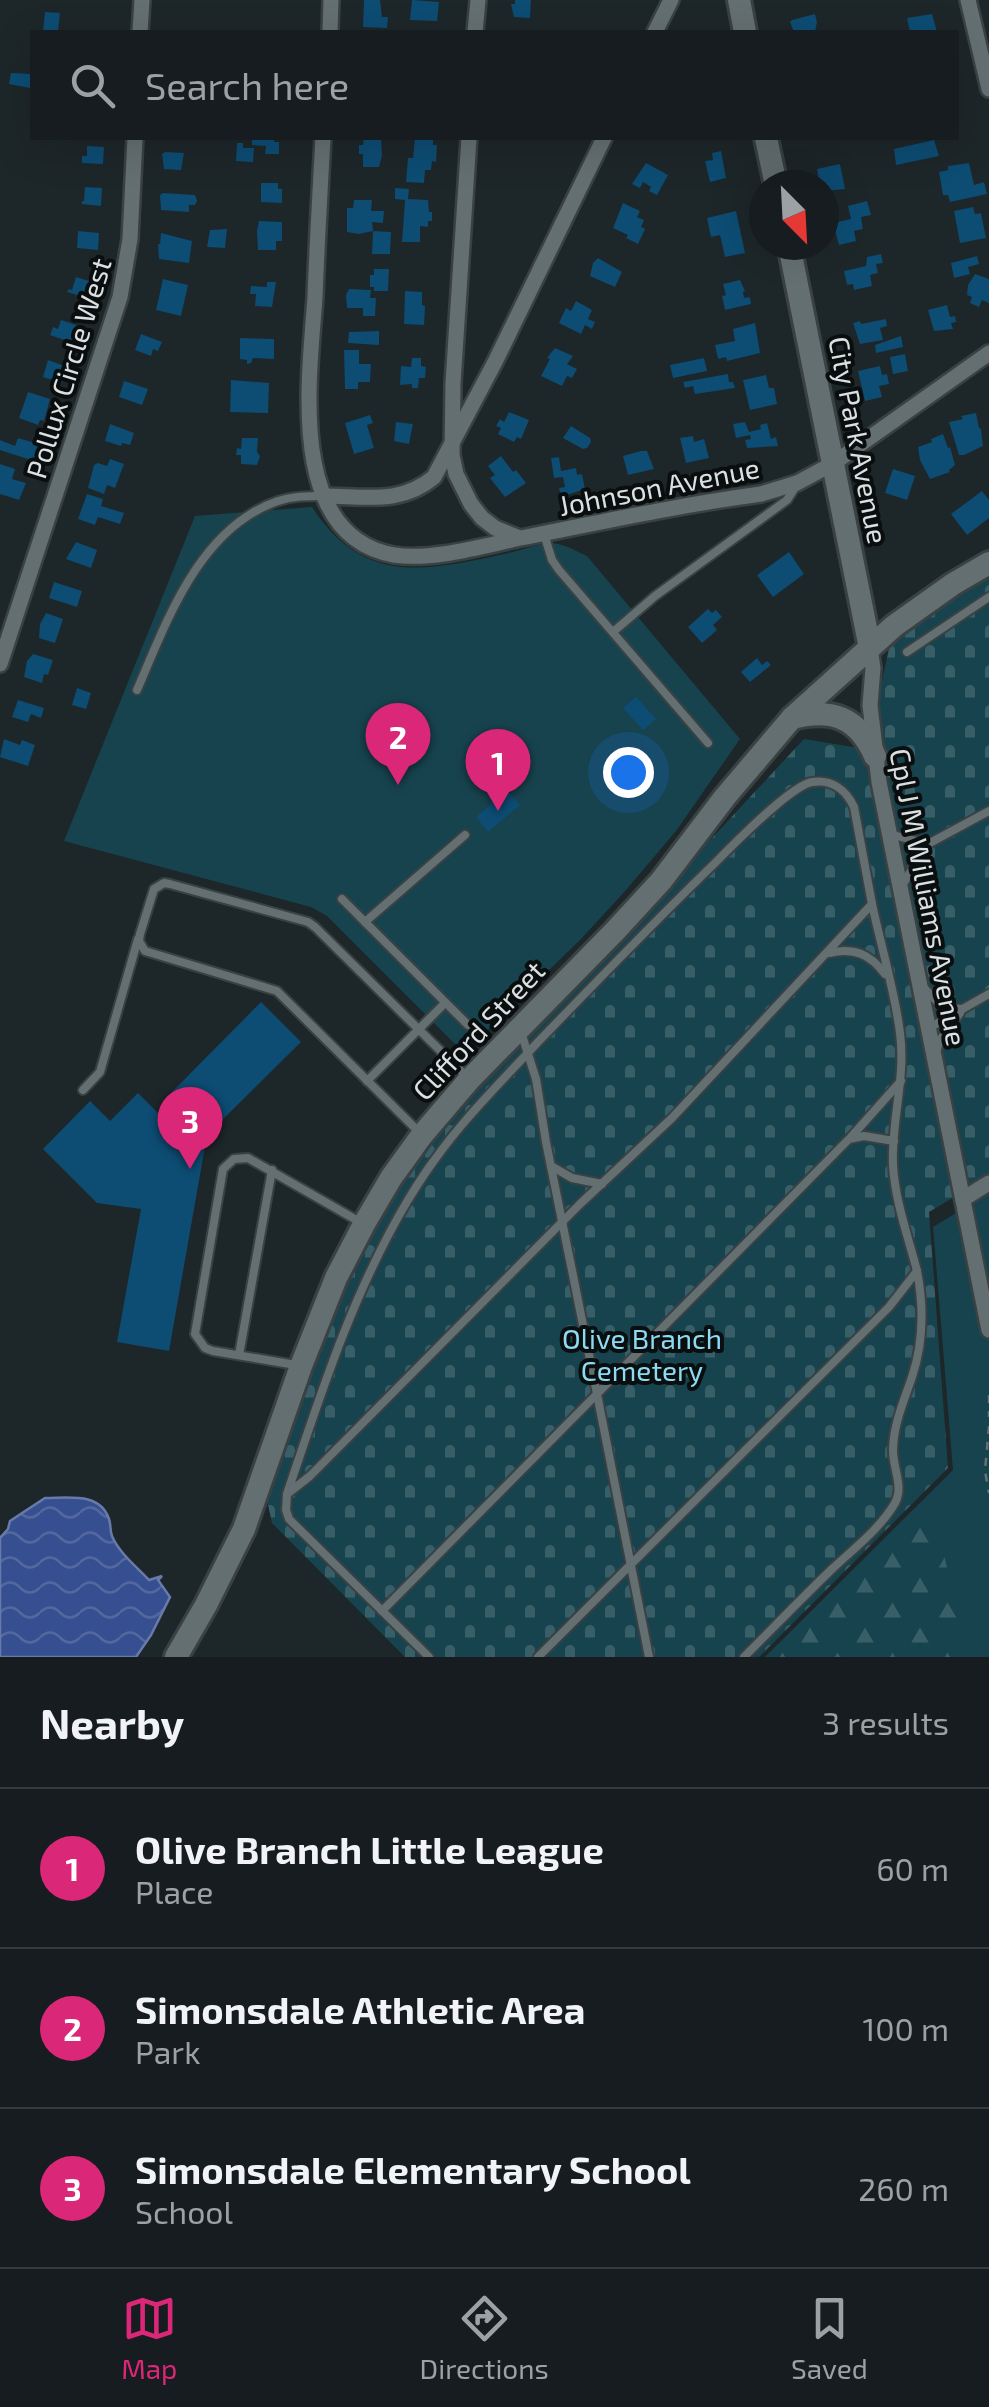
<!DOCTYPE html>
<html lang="en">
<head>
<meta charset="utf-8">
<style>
	:root { --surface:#161c1f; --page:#23292c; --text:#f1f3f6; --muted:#9ea1a4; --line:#353a3d; --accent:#db2777 }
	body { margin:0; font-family:"Exo 2",sans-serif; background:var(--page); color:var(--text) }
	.compass { position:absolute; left:749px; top:170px; width:90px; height:90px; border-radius:50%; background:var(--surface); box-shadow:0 10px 40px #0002; rotate:156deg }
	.you { position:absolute; left:628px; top:772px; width:35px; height:35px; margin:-25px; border:8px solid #fff; border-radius:50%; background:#1a73e8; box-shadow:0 0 0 15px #1a73e833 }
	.badge { display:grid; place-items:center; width:65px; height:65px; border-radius:50%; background:var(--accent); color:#fff; font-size:32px; font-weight:700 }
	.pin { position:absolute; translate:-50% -82px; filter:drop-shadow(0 2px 5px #0008) }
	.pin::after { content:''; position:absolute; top:52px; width:35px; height:30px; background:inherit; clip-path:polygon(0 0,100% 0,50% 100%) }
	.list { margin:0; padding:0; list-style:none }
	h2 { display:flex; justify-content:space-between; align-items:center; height:130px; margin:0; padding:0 40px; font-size:42px }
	h2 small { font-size:32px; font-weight:400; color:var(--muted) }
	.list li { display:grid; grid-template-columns:65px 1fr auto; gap:30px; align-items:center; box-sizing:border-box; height:160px; padding:0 40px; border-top:2px solid var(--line) }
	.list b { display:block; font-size:38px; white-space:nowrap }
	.list p { margin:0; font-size:32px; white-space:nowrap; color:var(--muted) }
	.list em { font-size:32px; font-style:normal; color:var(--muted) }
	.icon { flex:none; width:55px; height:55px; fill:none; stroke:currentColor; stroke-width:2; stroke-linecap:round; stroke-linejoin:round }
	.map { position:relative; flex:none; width:989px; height:1657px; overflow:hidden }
	.search { position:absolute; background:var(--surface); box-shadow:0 10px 40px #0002; left:30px; right:30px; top:30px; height:110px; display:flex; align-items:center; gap:25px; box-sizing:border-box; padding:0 35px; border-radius:0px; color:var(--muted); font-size:38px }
	.sheet { height:610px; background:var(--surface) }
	nav { display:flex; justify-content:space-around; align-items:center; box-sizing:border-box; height:140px; border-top:2px solid var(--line); background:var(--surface); font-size:28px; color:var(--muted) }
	nav a { display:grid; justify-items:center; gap:5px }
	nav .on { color:var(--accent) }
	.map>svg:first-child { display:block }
	.green { fill:#17434f }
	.forest { fill:url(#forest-firs) }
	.cemetery { fill:url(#cemetery-stones) }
	.water { fill:url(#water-waves); stroke:#687aa9; stroke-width:2.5 }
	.building { fill:#0d4c73 }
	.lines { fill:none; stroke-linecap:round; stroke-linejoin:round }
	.lane-casing { stroke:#3a4143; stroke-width:12 }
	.street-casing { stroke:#3a4143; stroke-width:20 }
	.secondary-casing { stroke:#3a4143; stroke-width:28 }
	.path { stroke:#697073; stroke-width:2.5; stroke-dasharray:8 8; stroke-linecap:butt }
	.lane { stroke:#646f72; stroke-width:8 }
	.street { stroke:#646f72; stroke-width:15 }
	.secondary { stroke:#646f72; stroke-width:22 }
	.labels { text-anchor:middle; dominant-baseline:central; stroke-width:8; stroke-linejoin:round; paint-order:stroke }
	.street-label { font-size:28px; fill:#dbe0e2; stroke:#0a0e0f }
	.park-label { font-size:28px; fill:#8cdbf3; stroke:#0a0e0f }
</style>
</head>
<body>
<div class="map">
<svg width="989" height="1657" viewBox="0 0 989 1657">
	<defs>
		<pattern id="forest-firs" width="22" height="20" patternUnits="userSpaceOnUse" patternTransform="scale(2.5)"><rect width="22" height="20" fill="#17434f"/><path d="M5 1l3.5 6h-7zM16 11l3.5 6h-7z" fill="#385e68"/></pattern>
		<pattern id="cemetery-stones" width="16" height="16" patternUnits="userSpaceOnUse" patternTransform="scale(2.5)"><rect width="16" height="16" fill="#17434f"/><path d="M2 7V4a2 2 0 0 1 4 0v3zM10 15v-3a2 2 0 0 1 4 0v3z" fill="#385e68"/></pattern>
		<pattern id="water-waves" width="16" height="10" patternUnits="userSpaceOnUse" patternTransform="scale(2.5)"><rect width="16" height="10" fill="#364f90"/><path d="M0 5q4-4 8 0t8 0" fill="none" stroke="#52689f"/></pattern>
	</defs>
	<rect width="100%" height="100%" fill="#1d2629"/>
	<g class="green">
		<path d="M312 507C366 590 431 569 513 552 526 549 545 541 558 544 568 546 578 552 587 556L740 739 676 831 626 890 581 939 471 1046H459L454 1043 327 916 311 907 64 841 195 516Z"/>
		<polygon points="989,1193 989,1657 765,1657 953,1470 933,1227"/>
	</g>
	<polygon class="forest" points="929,1522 939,1535 955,1599 958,1647 956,1657 765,1657 873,1559"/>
	<polygon class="cemetery" points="989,578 989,1176 929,1212 948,1468 759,1657 405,1657 272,1523 263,1482 345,1275 413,1160 804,739 877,751 873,722 890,644 916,623"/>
	<path class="water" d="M45 1498C69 1498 100 1492 109 1519 111 1525 110 1531 112 1536 119 1553 137 1567 149 1580L162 1576 158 1580 170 1597 151 1635 136 1657H0V1538L8 1529 10 1521Z"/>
	<g class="building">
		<polygon points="364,0 380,0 382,17 388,17 387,28 363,27"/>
		<polygon points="412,0 439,2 437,21 410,20"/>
		<polygon points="515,0 531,0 530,18 514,17 511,4 515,4"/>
		<polygon points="45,12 60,13 58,32 43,31"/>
		<polygon points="815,14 817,22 815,32 794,32 790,22 792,20"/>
		<polygon points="932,14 937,32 910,32 907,18"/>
		<polygon points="11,73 32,74 30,88 9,84"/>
		<polygon points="252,138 274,138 274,142 279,142 279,154 265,154 266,146 252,145"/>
		<polygon points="364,138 381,138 382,155 379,167 363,167 363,154 359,154 359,145 363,145"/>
		<polygon points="415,138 433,138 433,145 437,145 436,162 432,161 431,170 425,170 424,183 406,182 408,158 413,158"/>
		<polygon points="934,140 939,156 896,165 894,149"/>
		<polygon points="237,143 243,143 243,148 254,148 253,162 236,161"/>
		<polygon points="87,146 104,147 103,164 82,163 82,156 87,156"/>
		<polygon points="721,151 726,178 710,182 705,161 713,160 712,153"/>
		<polygon points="165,152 184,153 181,170 164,169 162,154"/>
		<polygon points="646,163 668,175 657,195 649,191 651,187 643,182 640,188 632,184"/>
		<polygon points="969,163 974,185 984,182 987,194 950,202 948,195 943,195 939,172 948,170 948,166"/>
		<polygon points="840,164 845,189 824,191 824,185 820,185 817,169"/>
		<polygon points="261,183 278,183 278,189 282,189 282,203 261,202"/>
		<polygon points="85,187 102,188 101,206 82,204 82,201 84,201"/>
		<polygon points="395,188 409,189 408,199 428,200 429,212 432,212 432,221 428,221 428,227 420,226 420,242 402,242 405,200 395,199"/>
		<polygon points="163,193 195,195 197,201 195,205 189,205 189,212 161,210 160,195"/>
		<polygon points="354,200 372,200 371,211 384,211 383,223 372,222 373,231 359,234 347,232 347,208 353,208"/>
		<polygon points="867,201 871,215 861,217 863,229 854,231 856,241 839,245 833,223 851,219 848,206"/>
		<polygon points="623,203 640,211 637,217 644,220 641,227 645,229 638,244 626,238 628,235 613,228"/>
		<polygon points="973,207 975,214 981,213 986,238 960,243 954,211"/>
		<polygon points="736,211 745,253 725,257 720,235 711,237 707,218"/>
		<polygon points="259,221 282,222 282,241 276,241 276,250 258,250 257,231"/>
		<polygon points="227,229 225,248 207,247 210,230"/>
		<polygon points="78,231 99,233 98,250 77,248"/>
		<polygon points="373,231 391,232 390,254 372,254"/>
		<polygon points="161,233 192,241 189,263 159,259 158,244 160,244"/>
		<polygon points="881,254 883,263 876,264 878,273 870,275 872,286 854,290 853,284 847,285 844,271 866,266 867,257"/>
		<polygon points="977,256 979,264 968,267 970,274 954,278 951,263"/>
		<polygon points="598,258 622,272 615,287 590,276 593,263"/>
		<polygon points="374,269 389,269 388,291 374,291 374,287 370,287 370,275 374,275"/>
		<polygon points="975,274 989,279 989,303 982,300 979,307 970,303 972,297 967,295 968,285"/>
		<polygon points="76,277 92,282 87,298 67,292 69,289 72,290"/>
		<polygon points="163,279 188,285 181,316 156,310"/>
		<polygon points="740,280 745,291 743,292 744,298 750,297 751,304 725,310 722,296 726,295 723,284"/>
		<polygon points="267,282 276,282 272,307 255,306 256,294 250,294 251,286 267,287"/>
		<polygon points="349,289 371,290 370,298 376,298 375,316 363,316 363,308 347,308 346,295"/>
		<polygon points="405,291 422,292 422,305 425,306 424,325 404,324"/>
		<polygon points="576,301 592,310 588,319 595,322 592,329 585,325 581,334 559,323 566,308 571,311"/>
		<polygon points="947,305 950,317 955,316 956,322 951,323 953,329 934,331 928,310"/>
		<polygon points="886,319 887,326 880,328 883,340 860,344 853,323 860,321 861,324"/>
		<polygon points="61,320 79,326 73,343 50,335 53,327 58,329"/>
		<polygon points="755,323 760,353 727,361 726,357 718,359 715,345 735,341 733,329"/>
		<polygon points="379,331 379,345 348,343 349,332"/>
		<polygon points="141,334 162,342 158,351 153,349 151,356 135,350"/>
		<polygon points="901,336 903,347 876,353 875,345"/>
		<polygon points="240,338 274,339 274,359 253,358 251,363 247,364 247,360 240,359"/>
		<polygon points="555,348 573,356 567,364 577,369 572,378 567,376 562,386 541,376 550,359 547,358"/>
		<polygon points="344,350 359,350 359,364 371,364 370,382 358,382 358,389 345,389"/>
		<polygon points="905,354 908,371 893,374 890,357"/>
		<polygon points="412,358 421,358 421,366 426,367 425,378 419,378 418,388 412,388 412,384 400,385 401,366 411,367"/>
		<polygon points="704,358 707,371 673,378 670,365"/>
		<polygon points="48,360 67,367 62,383 43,377"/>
		<polygon points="880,366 882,375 887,374 889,384 879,386 882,397 865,401 858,371"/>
		<polygon points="728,374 729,382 733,382 735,388 695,394 693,386 685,388 683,382"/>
		<polygon points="766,375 769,388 774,388 777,404 750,410 743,380"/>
		<polygon points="231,380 269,383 268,413 230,412"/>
		<polygon points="124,381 148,389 142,405 119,397"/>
		<polygon points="28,392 50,399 44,421 40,420 38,425 19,418"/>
		<polygon points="509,412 529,420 521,439 517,437 514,442 498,434 501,428 496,426 500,419 504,422"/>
		<polygon points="976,413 979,428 981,429 983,446 964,455 959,455 949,422 963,419 961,416"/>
		<polygon points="370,415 373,423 367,425 374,448 354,454 345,423"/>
		<polygon points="396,422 413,424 409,444 394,441"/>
		<polygon points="745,422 749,432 761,429 760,425 767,423 771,439 776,437 778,446 747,448 745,440 751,439 750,435 736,438 733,424"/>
		<polygon points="110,424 134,433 130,445 122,443 121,446 105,441"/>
		<polygon points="571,426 590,438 591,442 587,448 583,449 563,438"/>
		<polygon points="943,434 948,448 950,447 955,465 949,470 950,472 930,479 920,460 918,447 932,442 931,439"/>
		<polygon points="693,436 694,442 704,439 709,458 686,463 680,438"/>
		<polygon points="18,438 38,444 37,462 0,450 0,440 15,446"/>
		<polygon points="242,438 258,438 257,452 260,456 257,465 241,464 241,455 236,455 237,448 241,449"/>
		<polygon points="641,451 647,451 654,469 628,475 623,456"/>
		<polygon points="501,456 513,472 516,470 526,483 505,497 490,478 495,475 488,466"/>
		<polygon points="559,457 561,471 576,468 577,475 582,474 585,489 561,497 559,488 565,487 563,477 554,478 551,458"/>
		<polygon points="110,459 124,464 115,488 107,485 104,494 88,488 94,465 98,463 107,466"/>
		<polygon points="0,464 15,469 12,479 26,483 19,500 0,494"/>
		<polygon points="893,469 915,476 907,500 885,493"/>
		<polygon points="982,491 989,500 989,518 967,535 951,514"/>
		<polygon points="87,494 103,499 101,506 124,513 120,524 98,517 95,525 78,519"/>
		<polygon points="76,542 97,550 91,568 66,559"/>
		<polygon points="789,552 804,574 773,597 757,575"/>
		<polygon points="54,582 82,591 77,607 49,598"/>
		<polygon points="708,609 712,613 716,610 722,617 713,625 717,630 702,643 688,627"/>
		<polygon points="46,613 63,619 55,643 39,638 40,624"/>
		<polygon points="33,654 53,660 48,675 44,674 42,683 24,677 27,661"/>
		<polygon points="757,658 762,665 767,661 771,665 750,682 741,672"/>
		<polygon points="77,688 91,693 86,709 72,705"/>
		<polygon points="636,697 656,719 643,730 623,708"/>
		<polygon points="18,700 44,708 41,718 31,714 28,722 12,717"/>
		<polygon points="4,739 20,745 22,740 35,745 28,766 0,757"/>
		<polygon points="507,790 520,805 488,832 476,817"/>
		<polygon points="261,1002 301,1042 207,1135 169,1351 117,1342 141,1209 97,1203 43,1149 90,1101 110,1121 138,1093 161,1116 175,1102 168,1096"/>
	</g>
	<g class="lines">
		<defs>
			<g id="lane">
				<polyline points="544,534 552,560 559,570 708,743"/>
				<polyline points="613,632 655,596 787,500 796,486"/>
				<polyline points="907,652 989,597"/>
				<path d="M137 690C167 621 199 528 278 501 293 496 308 496 324 496"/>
				<polyline points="889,834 928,844 989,811"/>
				<polyline points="901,887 928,844"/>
				<polyline points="342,899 468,1025"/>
				<polyline points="365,922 465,835"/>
				<path d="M829 953C854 947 870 954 885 974"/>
				<polyline points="925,989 943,1008 962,1009"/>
				<polyline points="929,1028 989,994"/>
				<polyline points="936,1052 940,1040 960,1013"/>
				<polyline points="367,1081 445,1003"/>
				<polyline points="83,1090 100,1072 138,939"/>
				<polyline points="419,1132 277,991 145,951 139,941 140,934 154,889 164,883 170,884 308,922 315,927 466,1076"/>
				<polyline points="851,1137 901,1081"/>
				<polyline points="551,1166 572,1178 602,1184"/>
				<polyline points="239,1355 272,1170"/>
				<polyline points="296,1365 213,1351 205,1348 195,1334 223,1169 234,1159 248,1158 360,1222"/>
				<path d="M287 1494 310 1476 580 1204 672 1118 872 904 854 807C846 790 832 779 812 782 790 786 732 846 714 864 654 922 596 982 538 1042 502 1081 463 1119 433 1162 424 1174 416 1187 408 1200 353 1292 321 1393 287 1494L286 1510 289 1519 429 1657"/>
				<polyline points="382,1611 597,1394 546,1142 536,1079 521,1032"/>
				<path d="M538 1657 889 1307 917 1271C908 1236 895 1201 893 1165 891 1121 906 1078 900 1033 895 992 881 946 872 904"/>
				<polyline points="649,1657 597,1394 849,1139 864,1136 894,1141"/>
				<path d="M744 1657C773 1628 802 1598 831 1570 852 1550 880 1529 895 1503 904 1487 893 1468 893 1451 893 1425 904 1401 912 1377 924 1341 924 1307 917 1271"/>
			</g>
			<g id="street">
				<polyline points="968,0 989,89"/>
				<polyline points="140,32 142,0"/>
				<polyline points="330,32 331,0"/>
				<polyline points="475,32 478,0"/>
				<polyline points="655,32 671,0"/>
				<path d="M323 138C320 191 317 244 315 297 310 374 285 536 394 555 432 561 483 546 521 538 601 522 680 505 761 494L797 483 834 463 989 353"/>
				<polyline points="469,138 453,383 452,455 456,474 471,504 482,518 495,528 517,537"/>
				<path d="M324 496C365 496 401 505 434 477L495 362 604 138"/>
				<polyline points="870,648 873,668 870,705 879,782 989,1330"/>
				<polyline points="0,664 120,297 130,239 135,138"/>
				<polyline points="963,1199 989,1183"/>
			</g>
			<g id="secondary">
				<polyline points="739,0 745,32"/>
				<polyline points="766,138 776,185"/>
				<polyline points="789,245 870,648"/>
				<path d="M792 718C832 708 858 717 875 756"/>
				<polyline points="176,1657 206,1605 244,1529 301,1366 336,1278 364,1224 391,1178 422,1135 469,1080 615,931 661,881 725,797 792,718 894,626 953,584 989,563"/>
			</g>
		</defs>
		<use href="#lane" class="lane-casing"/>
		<use href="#street" class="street-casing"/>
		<use href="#secondary" class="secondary-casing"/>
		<g class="path">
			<polyline points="989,1395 989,1417"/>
			<polyline points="989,1426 985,1471 989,1493"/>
		</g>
		<use href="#lane" class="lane"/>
		<use href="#street" class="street"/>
		<use href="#secondary" class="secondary"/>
	</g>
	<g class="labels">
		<g class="street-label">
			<text transform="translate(68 368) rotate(-73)">Pollux Circle West</text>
			<text transform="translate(859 440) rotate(79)">City Park Avenue</text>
			<text transform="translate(659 486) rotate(-11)">Johnson Avenue</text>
			<text transform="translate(929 897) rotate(79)">Cpl J M Williams Avenue</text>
			<text transform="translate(478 1030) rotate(-47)">Clifford Street</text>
		</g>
		<g class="park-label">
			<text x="642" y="1338">Olive Branch<tspan x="642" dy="32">Cemetery</tspan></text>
		</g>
	</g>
</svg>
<svg class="compass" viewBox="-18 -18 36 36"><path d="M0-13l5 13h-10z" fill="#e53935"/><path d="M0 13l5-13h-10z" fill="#9ea1a4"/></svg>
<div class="you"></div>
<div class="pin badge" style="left:498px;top:811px">1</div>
<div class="pin badge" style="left:398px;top:785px">2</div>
<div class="pin badge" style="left:190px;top:1169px">3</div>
<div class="search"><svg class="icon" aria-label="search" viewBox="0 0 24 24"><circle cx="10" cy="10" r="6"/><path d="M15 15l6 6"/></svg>Search here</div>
</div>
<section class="sheet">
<h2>Nearby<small>3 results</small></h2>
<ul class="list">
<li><span class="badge">1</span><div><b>Olive Branch Little League</b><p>Place</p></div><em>60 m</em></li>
<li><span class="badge">2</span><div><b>Simonsdale Athletic Area</b><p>Park</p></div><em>100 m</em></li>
<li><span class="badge">3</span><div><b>Simonsdale Elementary School</b><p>School</p></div><em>260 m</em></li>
</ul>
</section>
<nav>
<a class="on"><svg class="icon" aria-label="map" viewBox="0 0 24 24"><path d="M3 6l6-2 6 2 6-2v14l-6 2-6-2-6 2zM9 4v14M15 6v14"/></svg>Map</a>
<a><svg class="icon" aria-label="directions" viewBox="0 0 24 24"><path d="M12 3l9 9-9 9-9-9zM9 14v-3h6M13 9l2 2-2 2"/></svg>Directions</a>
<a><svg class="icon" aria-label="saved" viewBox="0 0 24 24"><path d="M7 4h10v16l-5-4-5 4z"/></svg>Saved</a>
</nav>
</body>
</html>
